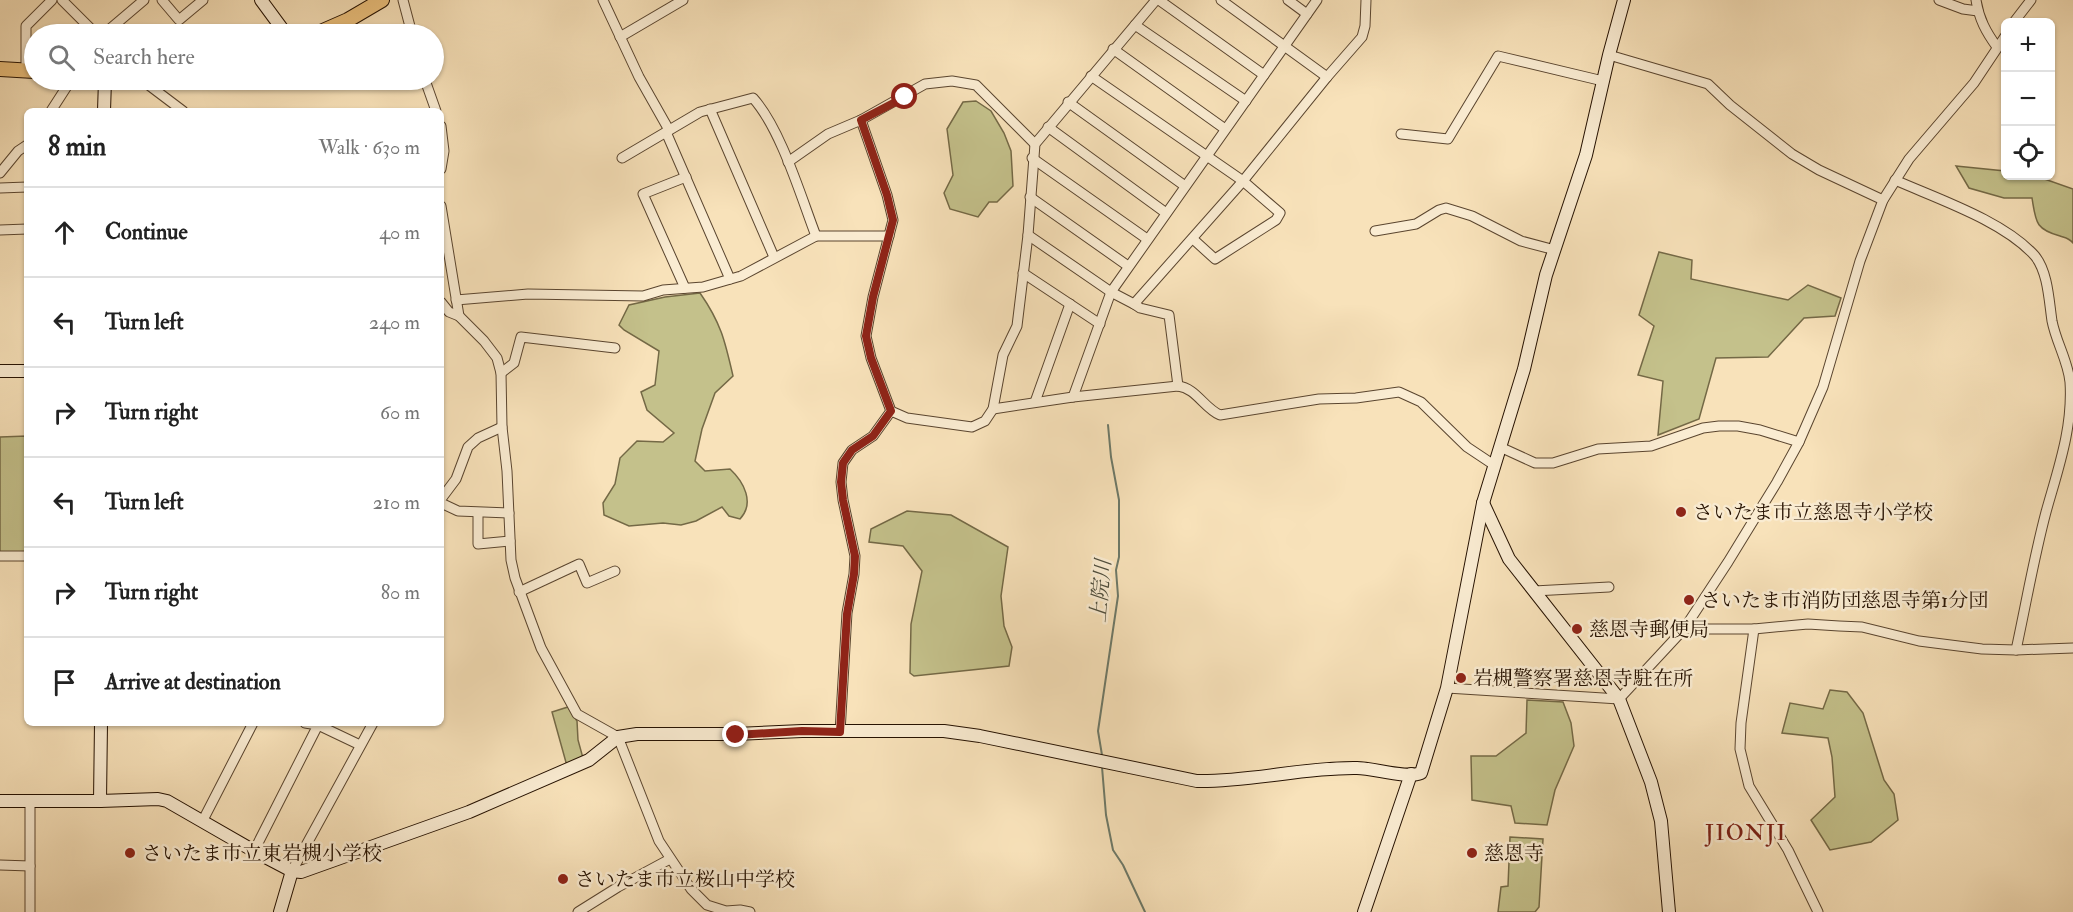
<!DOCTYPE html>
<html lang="en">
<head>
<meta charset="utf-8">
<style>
	:root { --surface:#fff; --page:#f2f2f2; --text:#222; --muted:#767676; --line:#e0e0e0 }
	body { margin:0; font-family:"IM FELL Double Pica","Noto Serif JP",serif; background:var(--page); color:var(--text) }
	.controls { position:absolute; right:18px; top:18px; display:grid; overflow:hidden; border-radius:9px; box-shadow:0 2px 4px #0004 }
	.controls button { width:54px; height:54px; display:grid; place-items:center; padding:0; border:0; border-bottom:2px solid var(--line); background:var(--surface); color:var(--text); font:30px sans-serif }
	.stop { position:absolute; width:18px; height:18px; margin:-14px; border:4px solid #8f2418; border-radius:50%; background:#fff }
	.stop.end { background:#8f2418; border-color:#fff; box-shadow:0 2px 6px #0008 }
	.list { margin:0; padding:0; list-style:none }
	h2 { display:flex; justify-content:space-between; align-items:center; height:78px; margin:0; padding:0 24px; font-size:26px }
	h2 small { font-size:20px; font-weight:400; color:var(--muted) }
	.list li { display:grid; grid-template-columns:39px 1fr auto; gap:18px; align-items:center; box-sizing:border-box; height:90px; padding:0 24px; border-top:2px solid var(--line) }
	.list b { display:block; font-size:22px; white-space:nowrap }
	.list em { font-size:20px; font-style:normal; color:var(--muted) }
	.icon { flex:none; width:33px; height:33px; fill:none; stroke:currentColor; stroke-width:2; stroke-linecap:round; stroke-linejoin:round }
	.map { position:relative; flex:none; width:2073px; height:912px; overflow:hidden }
	.search { position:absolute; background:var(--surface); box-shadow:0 2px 4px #0004; left:24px; top:24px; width:420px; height:66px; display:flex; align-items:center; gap:15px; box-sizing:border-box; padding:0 21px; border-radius:33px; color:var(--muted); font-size:22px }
	.panel { position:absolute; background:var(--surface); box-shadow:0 2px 4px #0004; left:24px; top:108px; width:420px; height:618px; border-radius:9px }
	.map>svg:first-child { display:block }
	.green { fill:#c4c18b; stroke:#746946; stroke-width:1.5 }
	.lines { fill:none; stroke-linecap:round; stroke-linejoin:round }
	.stream { stroke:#6d7968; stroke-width:2 }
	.street-casing { stroke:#5a452f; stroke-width:11 }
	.secondary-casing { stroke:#251101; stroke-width:14 }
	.primary-casing { stroke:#251101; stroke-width:16 }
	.street { stroke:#faecd2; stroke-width:9 }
	.secondary { stroke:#faecd2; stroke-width:12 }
	.primary { stroke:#ecc17d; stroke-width:14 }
	.route { stroke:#8f2418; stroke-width:8 }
	.poi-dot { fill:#8f2418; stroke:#faecd2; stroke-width:2 }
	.labels { text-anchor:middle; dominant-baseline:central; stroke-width:5; stroke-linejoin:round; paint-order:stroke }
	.poi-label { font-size:20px; fill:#251101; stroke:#faecd2; text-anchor:start }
	.water-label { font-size:21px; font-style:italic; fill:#4f4e3d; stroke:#faecd2 }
	.quarter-label { font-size:22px; letter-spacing:1.5px; fill:#7a1f14; stroke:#faecd2 }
</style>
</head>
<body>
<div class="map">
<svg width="2073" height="912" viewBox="0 0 2073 912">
	<rect width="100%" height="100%" fill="#f8e2ba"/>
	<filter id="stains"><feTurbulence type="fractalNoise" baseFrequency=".00333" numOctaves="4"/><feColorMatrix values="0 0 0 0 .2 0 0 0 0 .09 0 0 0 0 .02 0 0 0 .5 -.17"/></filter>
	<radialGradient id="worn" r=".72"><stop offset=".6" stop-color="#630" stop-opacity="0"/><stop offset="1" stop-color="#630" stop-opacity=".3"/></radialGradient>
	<g class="green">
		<polygon points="976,101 991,111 1004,133 1011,151 1013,186 997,202 989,202 978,217 950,209 944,193 953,175 947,129 963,102"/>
		<path d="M1956 166 2005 171 2006 176H2036L2073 189V243C2069 238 2066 238 2060 236 2035 229 2036 222 2032 198H2004L1969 188Z"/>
		<polygon points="1659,252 1692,260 1691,279 1788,300 1808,285 1841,298 1835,316 1804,318 1768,357 1716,358 1699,419 1658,435 1663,381 1638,375 1654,326 1639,315"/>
		<path d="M700 293C721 323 725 341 733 376L715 393 702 429 695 461 705 471 730 469C744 482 755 503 740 519L729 516 722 507 696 521 681 525 663 523 629 526 604 515 603 503 615 484 620 458 637 441 663 442 674 433 647 410 641 392 655 385 659 351 624 330 619 325 629 305 665 297Z"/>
		<polygon points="27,436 25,552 0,552 0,437"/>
		<polygon points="907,511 951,515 1008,547 1001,596 1004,626 1012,647 1009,666 914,676 910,673 911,624 922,571 903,546 869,542 871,529"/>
		<polygon points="1830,690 1847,692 1863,713 1884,780 1894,794 1898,820 1871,842 1830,850 1811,820 1835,797 1832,757 1828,738 1782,733 1790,703 1823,709"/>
		<polygon points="1527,700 1563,702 1571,723 1574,746 1555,790 1547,825 1515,823 1511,806 1472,800 1471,756 1496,756 1526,733"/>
		<polygon points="568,707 577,721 578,740 583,758 567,766 552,712"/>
		<polygon points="1510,837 1543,839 1539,907 1535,912 1498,912 1501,887 1508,886"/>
	</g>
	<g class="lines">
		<g class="stream">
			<polyline points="1102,755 1098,731 1118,596 1116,570 1119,557 1119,500 1111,457 1108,425"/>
			<polyline points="1102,767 1106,815 1113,850 1123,865 1145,912"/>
		</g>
		<defs>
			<g id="street">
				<polyline points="62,0 96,34"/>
				<polyline points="162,0 179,20 203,0"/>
				<polyline points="403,0 412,34"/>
				<polyline points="603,0 639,77 669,130"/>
				<polyline points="1159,0 1264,75"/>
				<polyline points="1221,0 1327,77"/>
				<polyline points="1288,0 1307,14"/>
				<polyline points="1939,0 1963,9 1978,11"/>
				<path d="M1976 0C1979 19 1986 32 1997 47"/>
				<polyline points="2014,22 2031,0"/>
				<polyline points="1135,25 1246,101"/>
				<polyline points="104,34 144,0"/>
				<polyline points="620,37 683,0"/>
				<polyline points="1113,49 1225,129"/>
				<polyline points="1609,55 1708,84 1730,105 1792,154 1819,170 1883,200"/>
				<polyline points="26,70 26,26 52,0"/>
				<polyline points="1091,76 1243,181 1280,213 1276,220 1215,259 1193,239"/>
				<polyline points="142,80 183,111"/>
				<polyline points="425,80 436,111"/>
				<polyline points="1068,102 1185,186"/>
				<polyline points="710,109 774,257"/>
				<polyline points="51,111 71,80"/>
				<polyline points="861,120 887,195 893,220 873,297 866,336 871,358 891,411 907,418 972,427 985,421 993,409 1003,355 1017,326 1028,235 1035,144 1156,0"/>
				<polyline points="441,126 444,151 441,169"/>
				<polyline points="1048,127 1166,213"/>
				<polyline points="666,132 730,279"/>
				<polyline points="1401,134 1448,139 1498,56 1603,81"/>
				<path d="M622 158 700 112 753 98C781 129 801 197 816 236"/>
				<polyline points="1032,158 1147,239"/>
				<polyline points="788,162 828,134 861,120 925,84 952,81 976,85 1035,144"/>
				<polyline points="0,173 18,151 27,145"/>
				<path d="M1895 180C1938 199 2004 221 2035 256 2048 272 2049 301 2052 321 2056 342 2068 361 2070 382 2073 428 2058 469 2046 512 2034 557 2026 604 2016 650"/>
				<polyline points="0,188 27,187"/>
				<polyline points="1030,197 1128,266"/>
				<polyline points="441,206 459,316"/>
				<polyline points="0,230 27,229"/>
				<polyline points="1375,231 1416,224 1439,210 1446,208 1472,216 1521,241 1555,250"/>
				<polyline points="1028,235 1111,292 1134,304 1243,181 1327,77 1362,37 1365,26 1366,0"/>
				<polyline points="1023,273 1100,324"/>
				<polyline points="685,288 643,194 686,177"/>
				<polyline points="456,300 528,294 643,296 663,290 703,287 741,276 816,236 889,236"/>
				<polyline points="441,302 449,312 459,316 484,341 497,358 501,373 502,427 507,471 511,560 515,578 541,648 577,714 618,737 659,841 691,889 707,905 726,911 740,910 750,912"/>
				<polyline points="1134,304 1140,308 1169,315 1178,386"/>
				<polyline points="501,373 514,363 521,337 615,348"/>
				<polyline points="1073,397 1111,292 1317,0"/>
				<polyline points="1035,402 1070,304"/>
				<path d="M993 409 1073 397 1178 386C1196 388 1204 408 1220 415L1319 399 1356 398 1399 392 1421 402 1467 447 1494 465"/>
				<polyline points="1500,447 1535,463 1553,463 1598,449 1651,446 1703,428 1719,426 1738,426 1760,430 1799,442"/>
				<polyline points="441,499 456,479 468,447 478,438 502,427"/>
				<polyline points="441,503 458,511 509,513"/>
				<polyline points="478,513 478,544 510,541"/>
				<polyline points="0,556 27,556"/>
				<polyline points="1534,591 1609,587"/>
				<polyline points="519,592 579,564 587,583 615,571"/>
				<polyline points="1684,629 1754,629 1808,624 1839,626 1862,627 1919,641 1982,649 2016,650 2073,648"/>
				<polyline points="1754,629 1741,723 1740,749 1749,786 1788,850 1818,912"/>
				<polyline points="1447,688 1619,699 1684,629 1728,562 1777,482 1799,442 1823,387 1860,261 1883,200 1909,159 1974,83 2006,35"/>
				<polyline points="305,723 318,725 360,745"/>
				<polyline points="840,732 847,613 854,574 855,556 843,500 841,482 843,463 852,450 873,436 891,411"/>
				<polyline points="30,801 30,912"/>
				<polyline points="202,822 253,723"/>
				<polyline points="254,851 318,725"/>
				<polyline points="0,865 30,866"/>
				<polyline points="292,871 373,723"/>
				<polyline points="578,912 618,887 670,859"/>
			</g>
			<g id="secondary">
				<polyline points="261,0 286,34"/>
				<polyline points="104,111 105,80"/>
				<polyline points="0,371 27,371"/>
				<polyline points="1483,503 1509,559 1619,699 1651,782 1661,821 1669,912"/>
				<path d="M0 801H100L158 799 167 801 254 851 292 871 301 872 469 812 589 760 618 737 637 734H736L802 731H944L980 736 1197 781C1251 782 1304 767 1357 768 1374 768 1406 779 1421 773L1447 688 1483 503 1524 369 1546 275 1586 155 1609 55 1624 0"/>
				<polyline points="100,801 101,723"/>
				<polyline points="280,912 292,871"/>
				<polyline points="1364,912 1411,774"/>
			</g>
			<g id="primary">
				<polyline points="316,34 348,20 382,0"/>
				<polyline points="0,69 34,71"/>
			</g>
		</defs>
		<use href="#street" class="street-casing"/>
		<use href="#secondary" class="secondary-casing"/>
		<use href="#primary" class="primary-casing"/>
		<use href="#street" class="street"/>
		<use href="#secondary" class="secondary"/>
		<use href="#primary" class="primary"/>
	</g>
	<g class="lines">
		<polyline class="route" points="736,735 802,731 840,732 847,614 854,574 855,556 843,500 841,482 843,463 852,450 873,436 891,411 871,358 866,336 873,297 893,220 887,195 861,120 905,97"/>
	</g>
	<g class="poi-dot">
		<circle cx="1681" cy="512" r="6"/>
		<circle cx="1689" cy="600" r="6"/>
		<circle cx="1577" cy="629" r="6"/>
		<circle cx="1461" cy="678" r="6"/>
		<circle cx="130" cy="853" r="6"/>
		<circle cx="1472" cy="853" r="6"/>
		<circle cx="563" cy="879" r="6"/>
	</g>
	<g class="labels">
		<g class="poi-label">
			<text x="1693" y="512">さいたま市立慈恩寺小学校</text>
			<text x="1701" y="600">さいたま市消防団慈恩寺第1分団</text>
			<text x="1589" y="629">慈恩寺郵便局</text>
			<text x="1473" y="678">岩槻警察署慈恩寺駐在所</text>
			<text x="142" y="853">さいたま市立東岩槻小学校</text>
			<text x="1484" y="853">慈恩寺</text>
			<text x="575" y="879">さいたま市立桜山中学校</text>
		</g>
		<g class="water-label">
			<text transform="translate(1101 591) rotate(-85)">上院川</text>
		</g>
		<g class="quarter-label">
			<text x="1746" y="833">JIONJI</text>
		</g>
	</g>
	<rect width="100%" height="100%" filter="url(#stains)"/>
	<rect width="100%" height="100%" fill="url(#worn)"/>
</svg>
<div class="controls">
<button>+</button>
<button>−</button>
<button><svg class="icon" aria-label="locate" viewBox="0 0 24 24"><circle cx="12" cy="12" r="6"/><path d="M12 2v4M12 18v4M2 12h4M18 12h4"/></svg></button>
</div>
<div class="stop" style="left:905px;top:97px"></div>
<div class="stop end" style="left:736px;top:735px"></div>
<div class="search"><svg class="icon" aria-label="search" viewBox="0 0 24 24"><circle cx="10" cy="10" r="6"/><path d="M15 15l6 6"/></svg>Search here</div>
<section class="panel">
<h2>8 min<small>Walk · 630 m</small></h2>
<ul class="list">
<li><svg class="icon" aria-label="ahead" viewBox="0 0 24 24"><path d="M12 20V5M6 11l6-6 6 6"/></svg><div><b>Continue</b></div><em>40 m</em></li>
<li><svg class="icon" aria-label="left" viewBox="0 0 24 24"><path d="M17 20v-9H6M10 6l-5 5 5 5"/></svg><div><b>Turn left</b></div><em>240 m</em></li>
<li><svg class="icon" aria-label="right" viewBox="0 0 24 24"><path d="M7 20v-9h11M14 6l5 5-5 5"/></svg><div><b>Turn right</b></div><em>60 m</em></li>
<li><svg class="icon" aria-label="left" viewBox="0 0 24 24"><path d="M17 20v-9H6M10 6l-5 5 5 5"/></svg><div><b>Turn left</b></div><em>210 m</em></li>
<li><svg class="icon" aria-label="right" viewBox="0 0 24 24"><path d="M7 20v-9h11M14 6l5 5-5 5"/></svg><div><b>Turn right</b></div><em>80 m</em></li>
<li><svg class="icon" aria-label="arrive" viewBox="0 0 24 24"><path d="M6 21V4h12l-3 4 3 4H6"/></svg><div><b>Arrive at destination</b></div></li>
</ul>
</section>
</div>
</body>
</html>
